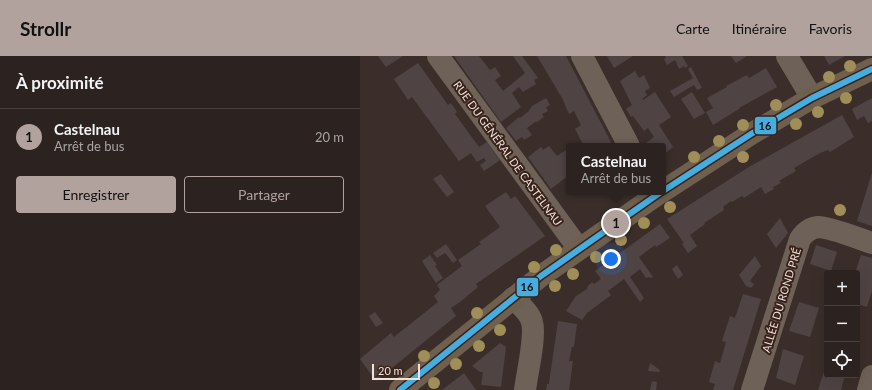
<!DOCTYPE html>
<html lang="fr">
<head>
<meta charset="utf-8">
<style>
	:root { --surface:#2c2220; --page:#382f2d; --text:#f1f3f6; --muted:#a6a4a5; --line:#483f3e; --accent:#b1a29d }
	body { margin:0; font-family:Lato,sans-serif; background:var(--page); color:var(--text) }
	.controls { position:absolute; right:12px; bottom:12px; display:grid; overflow:hidden; border-radius:4px; box-shadow:0 4px 16px #0002 }
	.controls button { width:36px; height:36px; display:grid; place-items:center; padding:0; border:0; border-bottom:1px solid var(--line); background:var(--surface); color:var(--text); font:20px sans-serif }
	.scale { position:absolute; left:12px; bottom:10px; width:48px; box-sizing:border-box; padding-left:4px; border:2px solid #f1e1db; border-top:0; font-size:11px; line-height:14px; white-space:nowrap; color:#f1e1db; -webkit-text-stroke:3px #382219; paint-order:stroke }
	.you { position:absolute; left:251px; top:203px; width:14px; height:14px; margin:-10px; border:3px solid #fff; border-radius:50%; background:#1a73e8; box-shadow:0 0 0 6px #1a73e833 }
	.badge { display:grid; place-items:center; width:26px; height:26px; border-radius:50%; background:var(--accent); color:#111; font-size:13px; font-weight:700 }
	.pin { position:absolute; translate:-50% -50%; border:2px solid #fff; box-shadow:0 1px 4px #0006 }
	.popup { position:absolute; left:206px; top:87px; width:100px; height:52px; box-sizing:border-box; display:grid; place-content:center; border-radius:4px; background:var(--surface); filter:drop-shadow(0 1px 3px #0005); font-size:13px; white-space:nowrap; color:var(--muted) }
	.popup b { font-size:15px; color:var(--text) }
	.popup::after { content:''; position:absolute; left:50%; top:100%; margin-left:-8px; border:8px solid transparent; border-top-color:var(--surface) }
	.list { margin:0; padding:0; list-style:none }
	h2 { display:flex; justify-content:space-between; align-items:center; height:52px; margin:0; padding:0 16px; font-size:17px }
	h2 small { font-size:13px; font-weight:400; color:var(--muted) }
	.list li { display:grid; grid-template-columns:26px 1fr auto; gap:12px; align-items:center; box-sizing:border-box; height:56px; padding:0 16px; border-top:1px solid var(--line) }
	.list b { display:block; font-size:15px; white-space:nowrap }
	.list p { margin:0; font-size:13px; white-space:nowrap; color:var(--muted) }
	.list em { font-size:13px; font-style:normal; color:var(--muted) }
	.actions { display:flex; gap:8px; padding:12px 16px }
	.actions a { flex:1; padding:9px 0; border:1px solid var(--accent); border-radius:4px; text-align:center; font-size:14px; color:var(--accent) }
	.actions .main { background:var(--accent); color:#111 }
	.icon { flex:none; width:22px; height:22px; fill:none; stroke:currentColor; stroke-width:2; stroke-linecap:round; stroke-linejoin:round }
	.map { position:relative; flex:none; width:512px; height:334px; overflow:hidden }
	header { display:flex; align-items:center; gap:24px; box-sizing:border-box; height:56px; padding:0 20px; background:var(--accent); color:#111 }
	header strong { font-size:19px }
	nav { display:flex; gap:22px; margin-inline-start:auto; font-size:14px }
	main { display:flex }
	aside { flex:1; background:var(--surface) }
	.map>svg:first-child { display:block }
	.building { fill:#4f4443 }
	.lines { fill:none; stroke-linecap:round; stroke-linejoin:round }
	.minor { stroke:#6e6157; stroke-width:22 }
	.major { stroke:#6f5f4e; stroke-width:22 }
	.bus-1-casing { stroke:#382219; stroke-width:9 }
	.bus-1 { stroke:#45addf; stroke-width:6 }
	.tree { fill:#9f8e58 }
	.labels { text-anchor:middle; dominant-baseline:central; stroke-width:4; stroke-linejoin:round; paint-order:stroke }
	.street-label { font-size:11px; fill:#f1e1db; stroke:#382219 }
	.line-badge { stroke:#382219; stroke-width:1.5 }
	.pale-badge-label { font-size:11px; text-anchor:middle; font-weight:bold; fill:#111 }
</style>
</head>
<body>
<header>
<strong>Strollr</strong>
<nav><a>Carte</a><a>Itinéraire</a><a>Favoris</a></nav>
</header>
<main>
<aside>
<h2>À proximité<small></small></h2>
<ul class="list">
<li><span class="badge">1</span><div><b>Castelnau</b><p>Arrêt de bus</p></div><em>20 m</em></li>
</ul>
<div class="actions"><a class="main">Enregistrer</a><a>Partager</a></div>
</aside>
<div class="map">
<svg width="512" height="334" viewBox="0 0 512 334">
	<rect width="100%" height="100%" fill="#3b2e2a"/>
	<g class="building">
		<polygon points="18,0 43,0 26,11"/>
		<polygon points="94,0 119,0 130,14 135,11 141,20 135,24 143,35 165,17 153,0 162,0 178,22 174,24 176,28 163,36 159,31 152,37 161,51 141,66"/>
		<polygon points="177,0 206,0 253,90 224,90 215,73 221,69 214,55 209,58 202,42"/>
		<polygon points="247,0 273,0 254,12"/>
		<polygon points="305,0 322,0 328,10 325,12 324,10 319,13 315,4 307,9 304,3 306,2"/>
		<polygon points="371,0 387,0 376,7"/>
		<polygon points="464,0 485,0 469,9"/>
		<polygon points="58,7 88,49 91,47 97,56 95,58 119,91 127,86 140,104 124,115 120,109 126,105 124,102 117,106 111,97 99,105 52,41 48,44 34,23"/>
		<polygon points="331,11 342,32 337,34 334,29 314,41 310,35 333,22 328,13"/>
		<polygon points="406,12 417,31 379,52 379,53 353,69 346,56 353,52 347,42 367,31 366,30 387,19 389,22"/>
		<polygon points="275,15 279,22 284,19 290,32 285,35 287,39 282,43 283,44 295,36 311,61 299,69 313,91 303,99 303,90 288,90 286,87 294,81 288,72 284,75 273,60 271,61 266,53 272,49 260,25"/>
		<polygon points="332,36 345,57 334,63 321,43"/>
		<polygon points="186,42 190,49 186,51 188,55 182,58 184,61 177,66 175,66 167,72 172,79 164,84 162,81 156,85 146,72 159,61 160,62 168,56 172,50"/>
		<polygon points="512,42 512,65 508,67 504,60 497,64 492,53"/>
		<polygon points="482,59 494,81 470,96 468,94 460,97 434,112 436,115 419,125 421,127 413,131 414,133 405,138 401,131 384,142 382,140 372,146 371,145 363,151 364,154 344,167 345,168 330,179 337,190 328,197 322,188 324,187 307,163 389,111"/>
		<polygon points="189,90 197,100 209,92 209,119 191,133 168,101 181,91 183,94"/>
		<polygon points="512,117 512,170 497,165"/>
		<polygon points="81,118 94,136 87,141 73,123"/>
		<polygon points="146,136 151,143 155,140 185,180 116,228 118,231 100,246 91,252 96,260 16,325 0,303 31,277 34,281 78,246 74,240 80,234 77,229 102,210 98,204 121,188 119,186 140,171 125,150"/>
		<polygon points="420,162 428,177 416,192 407,178"/>
		<polygon points="300,168 310,182 296,191 295,189 279,201 293,221 290,222 289,221 286,222 280,213 270,221 284,242 280,246 264,223 248,235 251,239 227,257 222,264 206,255 216,240 227,233 228,230 232,226 234,228 241,223 235,215"/>
		<polygon points="86,188 97,204 93,207 85,197 77,202 73,197"/>
		<polygon points="456,189 477,196 471,215 450,208"/>
		<polygon points="70,199 77,209 75,210 83,222 76,227 62,205"/>
		<polygon points="501,199 512,202 512,235 507,251 497,248 497,217 495,217"/>
		<polygon points="395,200 401,210 390,225 394,228 391,232 386,230 379,219"/>
		<polygon points="317,209 323,219 318,223 312,213"/>
		<polygon points="383,238 401,243 373,334 353,334 355,328 349,326 355,305 360,307 366,286 362,285 370,260 375,262"/>
		<polygon points="439,246 459,252 450,281 429,275"/>
		<polygon points="15,256 23,267 16,271 9,260"/>
		<polygon points="198,265 217,268 214,291 212,291 209,305 213,305 209,334 186,334 187,328 189,328 190,320"/>
		<polygon points="140,287 146,291 141,331 121,329 123,316 120,316 112,310"/>
		<polygon points="423,293 444,300 435,329 416,322"/>
		<polygon points="467,306 467,319 485,319 481,334 458,334"/>
		<polygon points="290,307 300,314 299,316 288,315"/>
		<polygon points="104,317 116,334 82,334 86,331"/>
		<polygon points="292,325 297,326 296,334 290,334"/>
	</g>
	<g class="lines">
		<g class="minor">
			<polyline points="78,0 219,193"/>
			<polyline points="222,0 269,90"/>
			<polyline points="427,0 452,42"/>
			<path d="M153 242C160 249 170 257 172 266 176 280 167 318 165 334"/>
			<path d="M392 334 440 183C444 177 450 172 458 171 471 171 499 183 512 187"/>
			<polyline points="508,334 512,320"/>
		</g>
		<g class="major">
			<polyline points="303,135 391,78 452,42 512,13"/>
			<polyline points="40,334 181,220 301,136"/>
		</g>
		<defs>
			<g id="bus-1">
				<polyline points="303,135 391,78 452,42 512,13"/>
				<polyline points="40,334 181,220 301,136"/>
			</g>
		</defs>
		<use href="#bus-1" class="bus-1-casing"/>
		<use href="#bus-1" class="bus-1"/>
	</g>
	<g class="tree">
		<circle cx="490" cy="10" r="6"/>
		<circle cx="469" cy="21" r="6"/>
		<circle cx="486" cy="42" r="6"/>
		<circle cx="416" cy="49" r="6"/>
		<circle cx="458" cy="56" r="6"/>
		<circle cx="436" cy="68" r="6"/>
		<circle cx="383" cy="69" r="6"/>
		<circle cx="359" cy="85" r="6"/>
		<circle cx="334" cy="101" r="6"/>
		<circle cx="383" cy="101" r="6"/>
		<circle cx="310" cy="151" r="6"/>
		<circle cx="480" cy="154" r="6"/>
		<circle cx="284" cy="167" r="6"/>
		<circle cx="261" cy="184" r="6"/>
		<circle cx="196" cy="194" r="6"/>
		<circle cx="236" cy="201" r="6"/>
		<circle cx="174" cy="211" r="6"/>
		<circle cx="213" cy="218" r="6"/>
		<circle cx="195" cy="230" r="6"/>
		<circle cx="117" cy="257" r="6"/>
		<circle cx="140" cy="274" r="6"/>
		<circle cx="119" cy="290" r="6"/>
		<circle cx="64" cy="300" r="6"/>
		<circle cx="96" cy="308" r="6"/>
		<circle cx="74" cy="327" r="6"/>
	</g>
	<g class="labels">
		<g class="street-label">
			<text transform="translate(148 97) rotate(54)">RUE DU GÉNÉRAL DE CASTELNAU</text>
			<text transform="translate(421 244) rotate(-73)">ALLÉE DU ROND PRÉ</text>
		</g>
	</g>
	<g class="line-badge">
		<rect x="394" y="60" width="23" height="19" rx="4" fill="#45addf"/>
		<rect x="156" y="221" width="23" height="20" rx="4" fill="#45addf"/>
	</g>
	<g class="pale-badge-label">
		<text x="405" y="74">16</text>
		<text x="167" y="235">16</text>
	</g>
</svg>
<div class="controls">
<button>+</button>
<button>−</button>
<button><svg class="icon" aria-label="locate" viewBox="0 0 24 24"><circle cx="12" cy="12" r="6"/><path d="M12 2v4M12 18v4M2 12h4M18 12h4"/></svg></button>
</div>
<div class="scale">20 m</div>
<div class="you"></div>
<div class="pin badge" style="left:256px;top:167px">1</div>
<div class="popup"><b>Castelnau</b>Arrêt de bus</div>
</div>
</main>
</body>
</html>
